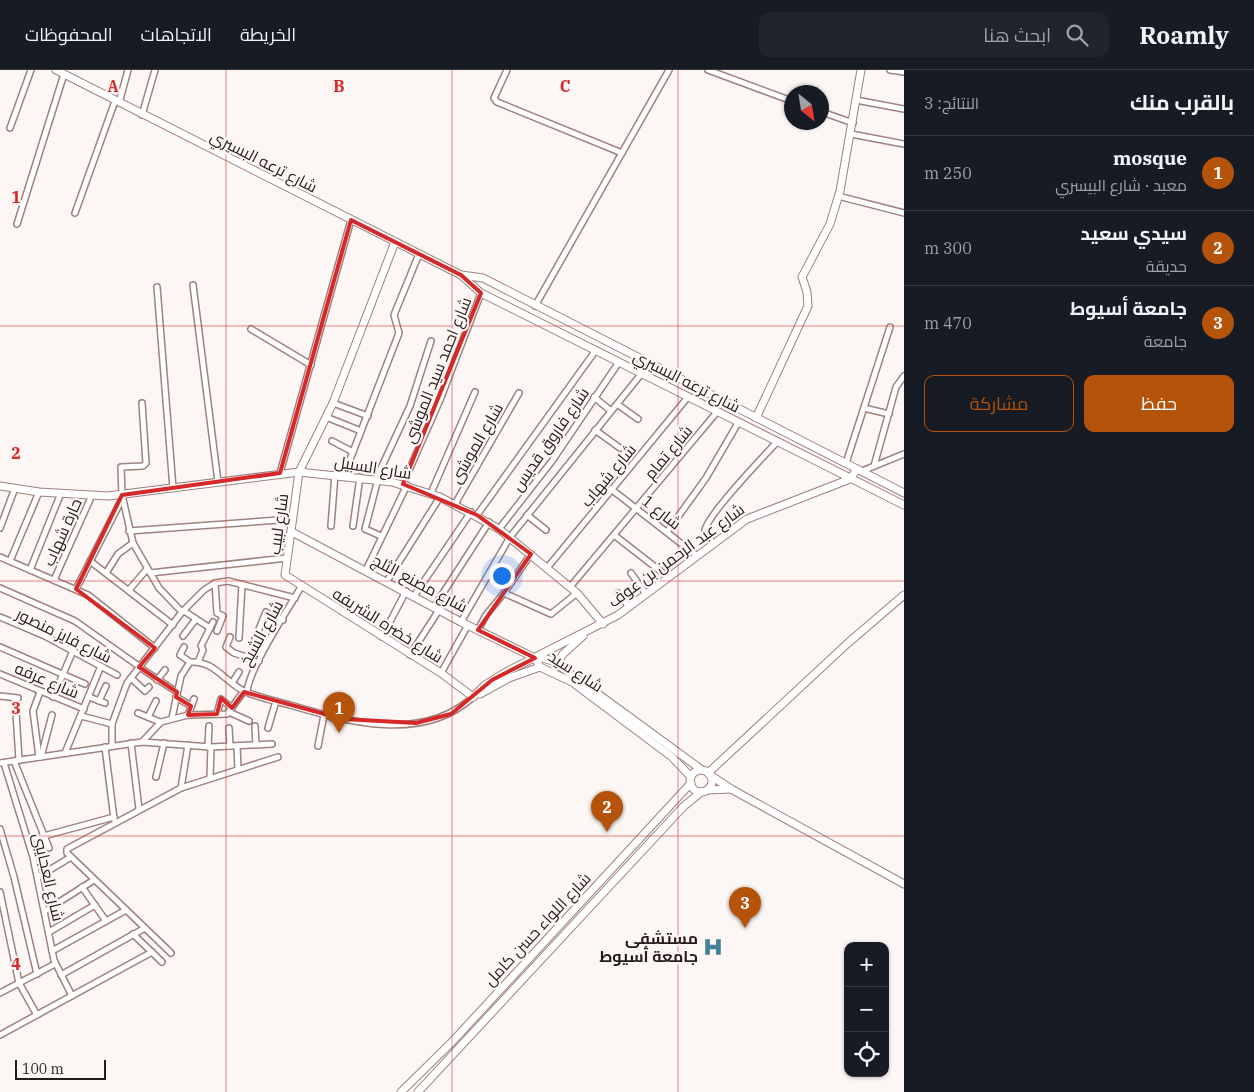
<!DOCTYPE html>
<html lang="ar">
<head>
<meta charset="utf-8">
<style>
	:root { --surface:#171b24; --page:#20242c; --text:#f1f3f6; --muted:#9ea1a6; --line:#363941; --accent:#b45309 }
	body { margin:0; font-family:"IBM Plex Serif",Cairo,serif; background:var(--page); color:var(--text); direction:rtl }
	.controls { position:absolute; right:15px; bottom:15px; display:grid; overflow:hidden; border-radius:10px; box-shadow:0 1px 4px #0004 }
	.controls button { width:45px; height:45px; display:grid; place-items:center; padding:0; border:0; border-bottom:1px solid var(--line); background:var(--surface); color:var(--text); font:25px sans-serif }
	.compass { position:absolute; left:784px; top:15px; width:45px; height:45px; border-radius:50%; background:var(--surface); box-shadow:0 1px 4px #0004; rotate:150deg }
	.scale { position:absolute; left:15px; bottom:12px; width:91px; box-sizing:border-box; padding-left:5px; border:2px solid #241a18; border-top:0; font-size:14px; line-height:18px; white-space:nowrap; color:#241a18; -webkit-text-stroke:4px #fcf6f4; paint-order:stroke }
	.you { position:absolute; left:501px; top:505px; width:18px; height:18px; margin:-12px; border:4px solid #fff; border-radius:50%; background:#1a73e8; box-shadow:0 0 0 8px #1a73e833 }
	.badge { display:grid; place-items:center; width:32px; height:32px; border-radius:50%; background:var(--accent); color:#fff; font-size:16px; font-weight:700 }
	.pin { position:absolute; translate:-50% -41px; filter:drop-shadow(0 1px 2px #0008) }
	.pin::after { content:''; position:absolute; top:26px; width:18px; height:15px; background:inherit; clip-path:polygon(0 0,100% 0,50% 100%) }
	.list { margin:0; padding:0; list-style:none }
	h2 { display:flex; justify-content:space-between; align-items:center; height:65px; margin:0; padding:0 20px; font-size:21px }
	h2 small { font-size:16px; font-weight:400; color:var(--muted) }
	.list li { display:grid; grid-template-columns:32px 1fr auto; gap:15px; align-items:center; box-sizing:border-box; height:75px; padding:0 20px; border-top:1px solid var(--line) }
	.list b { display:block; font-size:19px; white-space:nowrap }
	.list p { margin:0; font-size:16px; white-space:nowrap; color:var(--muted) }
	.list em { font-size:16px; font-style:normal; color:var(--muted) }
	.actions { display:flex; gap:10px; padding:15px 20px }
	.actions a { flex:1; padding:11px 0; border:1px solid var(--accent); border-radius:10px; text-align:center; font-size:18px; color:var(--accent) }
	.actions .main { background:var(--accent); color:#fff }
	.icon { flex:none; width:28px; height:28px; fill:none; stroke:currentColor; stroke-width:2; stroke-linecap:round; stroke-linejoin:round }
	.map { position:relative; flex:none; width:904px; height:1022px; overflow:hidden; direction:ltr }
	header { display:flex; align-items:center; gap:30px; box-sizing:border-box; height:70px; padding:0 25px; background:var(--surface); border-bottom:1px solid var(--line) }
	header strong { font-size:24px }
	nav { display:flex; gap:28px; margin-inline-start:auto; font-size:18px }
	.search { width:350px; height:45px; background:var(--page); display:flex; align-items:center; gap:12px; box-sizing:border-box; padding:0 18px; border-radius:10px; color:var(--muted); font-size:19px }
	main { display:flex }
	aside { flex:1; background:var(--surface) }
	.map>svg:first-child { display:block }
	.lines { fill:none; stroke-linecap:round; stroke-linejoin:round }
	.street-casing { stroke:#9e827e; stroke-width:8 }
	.secondary-casing { stroke:#9e827e; stroke-width:9 }
	.street { stroke:#fff; stroke-width:5 }
	.secondary { stroke:#fff; stroke-width:7 }
	.marked { fill:none; stroke:#d62828; stroke-width:4; stroke-linejoin:round }
	.grid { fill:none; stroke:#d62828; stroke-width:1; stroke-opacity:0.55 }
	.labels { text-anchor:middle; dominant-baseline:central; stroke-width:4.5; stroke-linejoin:round; paint-order:stroke }
	.street-label { font-size:16px; fill:#241a18; stroke:#fcf6f4 }
	.poi-label { font-size:16px; font-weight:bold; fill:#241a18; stroke:#fcf6f4; text-anchor:end }
	.grid-label { font-size:16px; text-anchor:middle; font-weight:bold; fill:#d62828; stroke:#fcf6f4; stroke-width:4.5; stroke-linejoin:round; paint-order:stroke }
</style>
</head>
<body>
<header>
<strong>Roamly</strong>
<div class="search"><svg class="icon" aria-label="search" viewBox="0 0 24 24"><circle cx="10" cy="10" r="6"/><path d="M15 15l6 6"/></svg>ابحث هنا</div>
<nav><a>الخريطة</a><a>الاتجاهات</a><a>المحفوظات</a></nav>
</header>
<main>
<aside>
<h2>بالقرب منك<small>النتائج: 3</small></h2>
<ul class="list">
<li><span class="badge">1</span><div><b>mosque</b><p>معبد · شارع البيسري</p></div><em>250 m</em></li>
<li><span class="badge">2</span><div><b>سيدي سعيد</b><p>حديقة</p></div><em>300 m</em></li>
<li><span class="badge">3</span><div><b>جامعة أسيوط</b><p>جامعة</p></div><em>470 m</em></li>
</ul>
<div class="actions"><a class="main">حفظ</a><a>مشاركة</a></div>
</aside>
<div class="map">
<svg width="904" height="1022" viewBox="0 0 904 1022">
	<rect width="100%" height="100%" fill="#fcf6f4"/>
	<g class="lines">
		<defs>
			<g id="street">
				<polyline points="507,0 494,28 497,32 622,83"/>
				<polyline points="708,0 792,31"/>
				<polyline points="890,0 904,2"/>
				<polyline points="856,30 904,39"/>
				<polyline points="119,33 128,0"/>
				<polyline points="822,42 853,53"/>
				<polyline points="142,45 155,0"/>
				<polyline points="10,58 31,0"/>
				<polyline points="851,64 904,74"/>
				<polyline points="838,126 904,143"/>
				<polyline points="75,143 115,31"/>
				<polyline points="17,154 64,4"/>
				<polyline points="193,215 218,412"/>
				<polyline points="157,217 173,418"/>
				<polyline points="535,236 669,0"/>
				<polyline points="251,259 311,295"/>
				<polyline points="594,327 611,341"/>
				<polyline points="142,333 146,393 143,396 121,397 122,425 133,473 159,518 182,542"/>
				<polyline points="333,333 368,346"/>
				<polyline points="617,334 638,349"/>
				<polyline points="864,338 889,344"/>
				<polyline points="326,347 361,361"/>
				<polyline points="595,360 620,378"/>
				<polyline points="332,371 353,382"/>
				<polyline points="846,393 890,257"/>
				<polyline points="874,396 896,317 904,306"/>
				<polyline points="862,401 904,384"/>
				<polyline points="280,403 351,150"/>
				<polyline points="344,405 399,263 394,245 419,184"/>
				<polyline points="376,409 410,336 431,271"/>
				<polyline points="378,409 365,459 381,466"/>
				<polyline points="403,414 440,330 481,223"/>
				<polyline points="611,419 696,485"/>
				<polyline points="431,423 475,322"/>
				<polyline points="455,434 519,323"/>
				<polyline points="477,445 596,280"/>
				<polyline points="527,445 546,460"/>
				<polyline points="331,456 335,404"/>
				<polyline points="353,456 360,407"/>
				<polyline points="0,458 15,418"/>
				<polyline points="499,459 552,391 619,292"/>
				<polyline points="129,461 293,449"/>
				<polyline points="667,462 706,408 738,353"/>
				<polyline points="614,465 668,507"/>
				<path d="M713 473C710 469 704 465 705 460 708 444 763 387 776 373"/>
				<polyline points="0,487 88,525 155,578"/>
				<polyline points="10,491 39,422"/>
				<polyline points="90,491 173,555"/>
				<polyline points="547,498 688,327"/>
				<polyline points="30,500 61,423"/>
				<polyline points="366,500 407,415"/>
				<polyline points="106,503 118,484 133,473"/>
				<polyline points="150,503 287,488"/>
				<polyline points="631,503 646,524"/>
				<polyline points="54,510 92,425"/>
				<polyline points="387,511 440,427"/>
				<polyline points="215,513 217,543 223,546 217,561"/>
				<polyline points="570,517 717,342"/>
				<polyline points="0,518 75,551 140,597"/>
				<polyline points="76,519 123,427"/>
				<polyline points="129,520 147,499"/>
				<polyline points="504,523 551,544 577,523"/>
				<polyline points="618,523 629,537"/>
				<polyline points="414,526 471,442"/>
				<polyline points="434,537 489,452"/>
				<polyline points="184,541 210,558"/>
				<polyline points="0,547 45,566 117,605"/>
				<polyline points="461,552 510,467 642,303"/>
				<polyline points="478,560 486,545 504,523 531,484"/>
				<polyline points="183,566 196,549"/>
				<polyline points="230,567 226,577 234,583 259,591"/>
				<polyline points="382,567 406,521"/>
				<polyline points="239,568 242,514"/>
				<polyline points="255,569 266,542 283,550"/>
				<polyline points="0,577 85,614"/>
				<polyline points="184,577 180,585 190,592"/>
				<polyline points="410,585 439,540"/>
				<path d="M190 592C215 590 226 614 246 622 260 628 276 631 290 635 348 652 423 673 473 627"/>
				<polyline points="198,592 203,580 201,576 213,552"/>
				<polyline points="139,597 177,622"/>
				<polyline points="441,603 468,555"/>
				<polyline points="0,604 84,639"/>
				<polyline points="131,608 145,621 149,617"/>
				<polyline points="157,610 165,600"/>
				<polyline points="232,613 239,602"/>
				<path d="M247 622C249 598 287 541 301 517"/>
				<polyline points="0,626 18,628"/>
				<polyline points="53,627 73,581"/>
				<polyline points="89,627 105,633"/>
				<polyline points="176,627 191,636"/>
				<polyline points="99,631 106,616"/>
				<polyline points="229,642 249,651"/>
				<polyline points="16,643 19,690"/>
				<polyline points="138,643 160,652"/>
				<polyline points="217,644 221,629 232,638"/>
				<polyline points="188,645 194,629"/>
				<polyline points="81,646 112,654"/>
				<polyline points="148,647 156,631"/>
				<polyline points="172,648 181,606 190,592"/>
				<polyline points="255,656 256,675"/>
				<polyline points="229,658 230,676"/>
				<polyline points="268,658 276,631"/>
				<polyline points="142,672 161,652 188,645 227,644 244,621"/>
				<polyline points="131,673 139,739"/>
				<polyline points="112,676 112,654 127,613 182,542 204,520 215,513 228,511 295,528"/>
				<polyline points="237,676 238,699"/>
				<polyline points="318,676 324,645"/>
				<polyline points="105,677 114,749"/>
				<polyline points="208,677 209,656"/>
				<polyline points="65,683 101,596"/>
				<polyline points="39,687 33,641 40,622"/>
				<polyline points="41,687 52,645"/>
				<polyline points="14,691 49,778"/>
				<polyline points="0,693 142,672 211,677 272,674"/>
				<polyline points="4,693 33,787 54,890 72,926"/>
				<polyline points="156,707 164,673"/>
				<polyline points="210,708 211,677"/>
				<polyline points="181,718 188,675"/>
				<polyline points="0,759 14,807 37,904"/>
				<polyline points="29,770 114,747"/>
				<polyline points="38,807 71,787"/>
				<polyline points="82,817 106,851"/>
				<polyline points="0,822 19,913 37,945"/>
				<polyline points="45,841 94,810"/>
				<polyline points="49,862 95,835"/>
				<polyline points="133,864 162,892"/>
				<polyline points="52,881 126,840"/>
				<polyline points="171,883 67,783 67,779 181,718 278,687"/>
				<polyline points="61,905 145,858"/>
				<polyline points="0,923 55,894"/>
				<polyline points="0,965 152,882"/>
			</g>
			<g id="secondary">
				<polyline points="56,0 461,205 481,223 904,435"/>
				<polyline points="395,172 333,333 299,402 285,505 441,603 473,627"/>
				<polyline points="461,205 483,208 904,423"/>
				<polyline points="756,348 808,236 807,222 802,207 830,154 840,121 861,0"/>
				<polyline points="0,416 39,422 108,426 299,402 392,412 440,427 499,459 577,523 603,554"/>
				<polyline points="292,462 461,552 535,588"/>
				<polyline points="538,587 553,591 702,700"/>
				<polyline points="535,588 540,597 572,612 672,687 691,707"/>
				<polyline points="557,594 563,584 583,566"/>
				<polyline points="480,624 509,608 540,597"/>
				<polyline points="473,627 485,615 506,602 618,545 747,449 850,409 857,399"/>
				<circle cx="701" cy="711" r="11"/>
				<polyline points="708,703 848,573 904,525"/>
				<polyline points="710,705 731,719 904,814"/>
				<polyline points="708,720 731,719"/>
				<polyline points="401,1022 452,972 691,713"/>
				<polyline points="418,1022 683,737 701,722"/>
			</g>
		</defs>
		<use href="#street" class="street-casing"/>
		<use href="#secondary" class="secondary-casing"/>
		<use href="#street" class="street"/>
		<use href="#secondary" class="secondary"/>
	</g>
	<path class="marked" d="M351 150 461 205 481 223 403 414 477 445 531 484 478 560 535 588 492 610 451 644 416 653 343 649 244 622 232 638 221 628 217 644 188 645 191 636 176 627 177 622 139 597 155 578 76 519 122 425 280 403Z"/>
	<path class="grid" d="M226 0V1022M452 0V1022M678 0V1022M0 256H904M0 511H904M0 766H904"/>
	<defs>
		<symbol id="hospital-bare" viewBox="-9 -9 18 18"><path d="M-5-5h3v3.5h4V-5h3V5h-3V1.5h-4V5h-3Z" fill="#438196" stroke="#fcf6f4" stroke-width="2.5" paint-order="stroke"/></symbol>
	</defs>
	<g fill-rule="evenodd">
		<use href="#hospital-bare" x="699" y="863" width="28" height="28"/>
	</g>
	<g class="labels">
		<g class="street-label">
			<text transform="translate(264 91) rotate(27)">شارع ترعه البسيري</text>
			<text transform="translate(437 300) rotate(-68)">شارع احمد سيد الموشى</text>
			<text transform="translate(687 311) rotate(27)">شارع ترعه البسيري</text>
			<text transform="translate(550 369) rotate(-55)">شارع فاروق قديس</text>
			<text transform="translate(476 373) rotate(-60)">شارع الموشى</text>
			<text transform="translate(668 382) rotate(-50)">شارع تمام</text>
			<text transform="translate(373 397) rotate(9)">شارع السبيل</text>
			<text transform="translate(608 405) rotate(-50)">شارع شهاب</text>
			<text transform="translate(662 442) rotate(38)">شارع 1</text>
			<text transform="translate(278 454) rotate(-82)">شارع لبيب</text>
			<text transform="translate(62 462) rotate(-66)">حارة شهاب</text>
			<text transform="translate(676 485) rotate(-36)">شارع عبد الرحمن بن عوف</text>
			<text transform="translate(420 513) rotate(28)">شارع مصنع الثلج</text>
			<text transform="translate(388 555) rotate(32)">شارع خضره الشريفه</text>
			<text transform="translate(261 563) rotate(-61)">شارع الشيخ</text>
			<text transform="translate(64 565) rotate(26)">شارع فايز منصور</text>
			<text transform="translate(576 601) rotate(33)">شارع سيد</text>
			<text transform="translate(47 610) rotate(23)">شارع عرفه</text>
			<text transform="translate(49 807) rotate(77)">شارع العجايبى</text>
			<text transform="translate(537 859) rotate(-47)">شارع اللواء حسن كامل</text>
		</g>
		<g class="poi-label">
			<text x="698" y="868">مستشفی<tspan x="698" dy="18">جامعة أسيوط</tspan></text>
		</g>
	</g>
	<g class="grid-label">
		<text x="113" y="22">A</text>
		<text x="339" y="22">B</text>
		<text x="565" y="22">C</text>
		<text x="16" y="133">1</text>
		<text x="16" y="389">2</text>
		<text x="16" y="644">3</text>
		<text x="16" y="900">4</text>
	</g>
</svg>
<div class="controls">
<button>+</button>
<button>−</button>
<button><svg class="icon" aria-label="locate" viewBox="0 0 24 24"><circle cx="12" cy="12" r="6"/><path d="M12 2v4M12 18v4M2 12h4M18 12h4"/></svg></button>
</div>
<svg class="compass" viewBox="-18 -18 36 36"><path d="M0-13l5 13h-10z" fill="#e53935"/><path d="M0 13l5-13h-10z" fill="#9ea1a6"/></svg>
<div class="scale">100 m</div>
<div class="you"></div>
<div class="pin badge" style="left:339px;top:663px">1</div>
<div class="pin badge" style="left:607px;top:762px">2</div>
<div class="pin badge" style="left:745px;top:858px">3</div>
</div>
</main>
</body>
</html>
